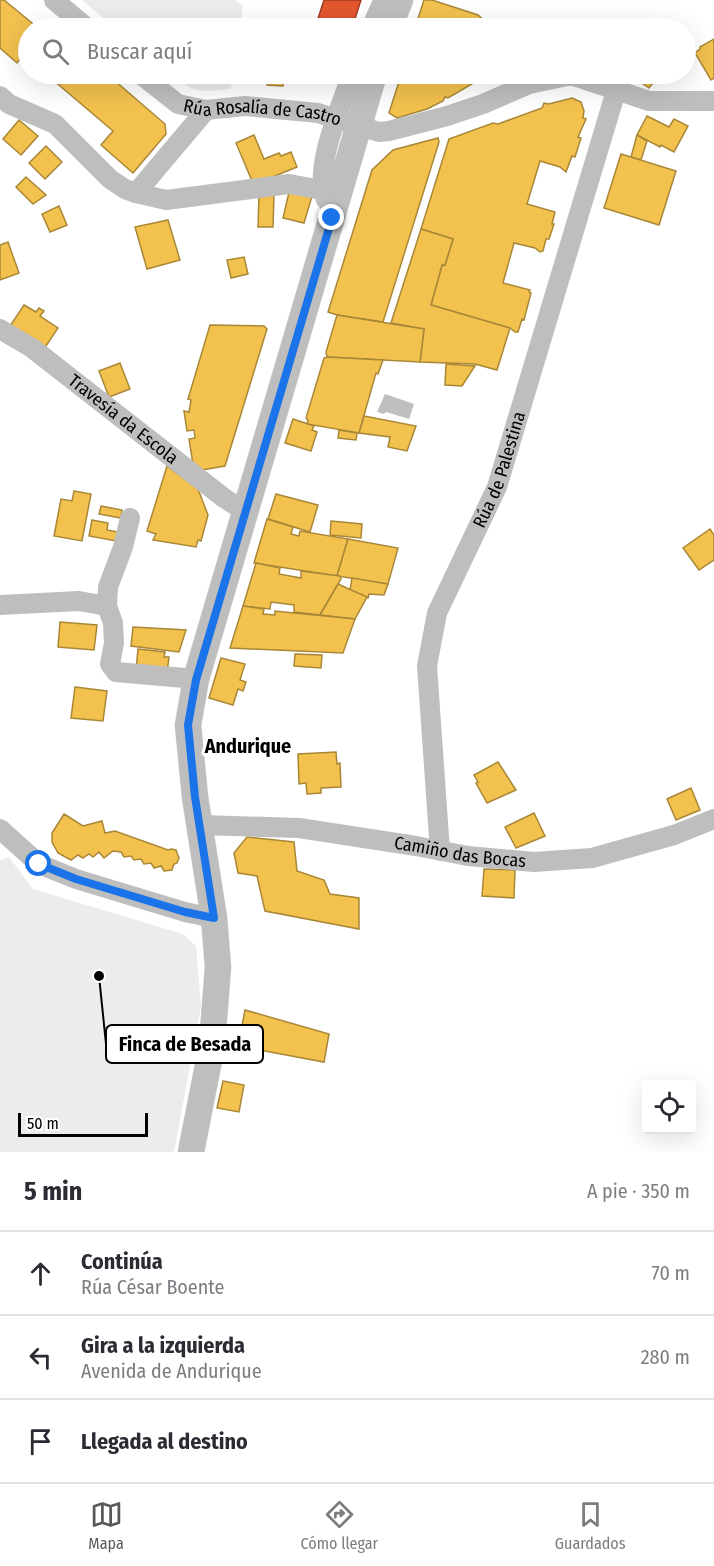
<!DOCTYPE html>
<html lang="es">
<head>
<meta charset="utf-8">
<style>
	:root { --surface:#fff; --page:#f7f7f7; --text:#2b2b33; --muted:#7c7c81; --line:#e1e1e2; --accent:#595959 }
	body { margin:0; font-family:"Fira Sans Condensed",sans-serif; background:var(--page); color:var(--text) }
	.controls { position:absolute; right:18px; bottom:18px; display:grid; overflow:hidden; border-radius:6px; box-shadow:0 6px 24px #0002 }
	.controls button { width:54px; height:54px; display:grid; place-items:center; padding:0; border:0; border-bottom:2px solid var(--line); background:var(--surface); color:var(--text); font:30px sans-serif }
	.scale { position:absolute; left:18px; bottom:15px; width:130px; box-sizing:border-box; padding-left:6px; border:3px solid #000; border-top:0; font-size:16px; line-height:21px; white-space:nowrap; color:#000; -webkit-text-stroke:4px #fff; paint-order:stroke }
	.stop { position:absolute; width:18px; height:18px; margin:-14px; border:4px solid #1a73e8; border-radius:50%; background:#fff }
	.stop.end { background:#1a73e8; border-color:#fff; box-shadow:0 2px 6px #0008 }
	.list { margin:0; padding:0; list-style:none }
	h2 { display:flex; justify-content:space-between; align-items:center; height:78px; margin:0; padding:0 24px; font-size:26px }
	h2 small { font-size:20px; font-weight:400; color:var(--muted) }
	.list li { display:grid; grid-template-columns:39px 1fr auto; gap:18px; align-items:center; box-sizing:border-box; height:84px; padding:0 24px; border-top:2px solid var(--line) }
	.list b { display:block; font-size:22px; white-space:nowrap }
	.list p { margin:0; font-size:20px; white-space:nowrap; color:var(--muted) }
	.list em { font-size:20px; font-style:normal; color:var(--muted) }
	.icon { flex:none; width:33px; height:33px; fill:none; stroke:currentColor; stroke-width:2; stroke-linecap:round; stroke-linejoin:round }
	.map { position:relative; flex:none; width:714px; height:1152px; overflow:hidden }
	.search { position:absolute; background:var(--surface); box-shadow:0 6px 24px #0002; left:18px; right:18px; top:18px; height:66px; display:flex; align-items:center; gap:15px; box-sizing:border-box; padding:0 21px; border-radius:33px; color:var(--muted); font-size:22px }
	.sheet { height:330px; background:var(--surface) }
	nav { display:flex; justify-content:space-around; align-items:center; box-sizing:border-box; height:84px; border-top:2px solid var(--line); background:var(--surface); font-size:16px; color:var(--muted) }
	nav a { display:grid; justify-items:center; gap:3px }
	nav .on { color:var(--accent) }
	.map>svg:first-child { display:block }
	.green { fill:#ececec }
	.water { fill:#bfbfbf }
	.homes { fill:#f2c14e; stroke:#a98737; stroke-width:1.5 }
	.shops { fill:#e4572e; stroke:#a03d20; stroke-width:1.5 }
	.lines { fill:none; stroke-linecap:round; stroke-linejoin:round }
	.major-casing { stroke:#dbdbdb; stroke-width:27 }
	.minor { stroke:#bebebe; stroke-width:20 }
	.major { stroke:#bebebe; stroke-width:26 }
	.route { stroke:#1a73e8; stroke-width:8 }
	.labels { text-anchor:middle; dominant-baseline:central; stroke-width:6; stroke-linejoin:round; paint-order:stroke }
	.street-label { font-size:18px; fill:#000; stroke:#fff }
	.neighbourhood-label { font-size:20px; font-weight:bold; fill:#000; stroke:#fff }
	.leader { fill:none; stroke:#000; stroke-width:2 }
	.callout-dot { fill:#000; stroke:#fff; stroke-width:2 }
	.callout { fill:#fff; stroke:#000; stroke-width:2 }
	.callout-label { font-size:20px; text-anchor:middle; font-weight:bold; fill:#000 }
</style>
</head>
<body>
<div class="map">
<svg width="714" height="1152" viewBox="0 0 714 1152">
	<rect width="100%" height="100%" fill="#fff"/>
	<g class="green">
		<polygon points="82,0 235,0 243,6 240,28 116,28"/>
		<path d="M170 74H233L231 89C199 92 196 94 170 74Z"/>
		<polygon points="9,857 33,889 183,934 196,946 201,1007 174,1152 0,1152 0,860"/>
	</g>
	<polygon class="water" points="385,394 414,404 409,419 386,412 384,414 377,412"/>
	<g class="homes">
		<polygon points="0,0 4,0 38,28 28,28 28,49 17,63 0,48"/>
		<polygon points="424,0 432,0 478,15 492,28 415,28"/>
		<polygon points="714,39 714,78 711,80 695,53 700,49 700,47"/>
		<polygon points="46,74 107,74 165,124 166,134 133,173 101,145 113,131"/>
		<polygon points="251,74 284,74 283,86 267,85 268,79 250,78"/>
		<polygon points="397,74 489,74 448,98 445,97 443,101 427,109 397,118 389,113 401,75"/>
		<polygon points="629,74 660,74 649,88"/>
		<polygon points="572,98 581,102 584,111 583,118 586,119 578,137 581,138 575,157 572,156 566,172 560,167 540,161 527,204 555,212 552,224 554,224 549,239 546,239 543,251 540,252 535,248 514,243 503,283 530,290 529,292 531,293 524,320 522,319 518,332 515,332 510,328 431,305 442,265 445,265 453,239 421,229 449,139 493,123 498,124 542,108 544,103 549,104"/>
		<polygon points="647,116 669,127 674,119 688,126 674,152 661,145 660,147 637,135"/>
		<polygon points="19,120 38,136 21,155 3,139"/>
		<polygon points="254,135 264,159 279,153 281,156 291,152 297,167 265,180 252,181 236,143"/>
		<polygon points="637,135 647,141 641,160 631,157"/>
		<polygon points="438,138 439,142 383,322 337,315 328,312 372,170 393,150"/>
		<polygon points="46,146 62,162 45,179 29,163"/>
		<polygon points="621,154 676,171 659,225 604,208"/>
		<polygon points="26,177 46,195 33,204 16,187"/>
		<polygon points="289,192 312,196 304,223 283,218"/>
		<polygon points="259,194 274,195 273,227 258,227"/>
		<polygon points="59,206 67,225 50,232 42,214"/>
		<polygon points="168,220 180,260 147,269 135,227"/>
		<polygon points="421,229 453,239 445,265 442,265 431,305 510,328 497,370 475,364 420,362 424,329 391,323"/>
		<polygon points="8,242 19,273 0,280 0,245"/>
		<polygon points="244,257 248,274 231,278 227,260"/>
		<polygon points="24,305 36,312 39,308 44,311 40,316 58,328 44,349 10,326"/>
		<polygon points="337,315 424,329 420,362 327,357 326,352"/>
		<polygon points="210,325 264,326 267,329 225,466 202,470 193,464 189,439 195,438 194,430 187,431 184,411 189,412 191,400 188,399"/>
		<polygon points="327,357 383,360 378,374 376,373 359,433 307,424 308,420 306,418 324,358"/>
		<polygon points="120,363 130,389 109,397 99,371"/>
		<polygon points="446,364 475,366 462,386 445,385"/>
		<polygon points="364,416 416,426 407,451 388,447 390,437 359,433"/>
		<polygon points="293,419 314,426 312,430 317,432 311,451 285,443"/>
		<polygon points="339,430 357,433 356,440 338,438"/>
		<polygon points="167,466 198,489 208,515 201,541 198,540 196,547 153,540 156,534 147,531"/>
		<polygon points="74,491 91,494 82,541 54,536 61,499 72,501"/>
		<polygon points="276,494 318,505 310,532 268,519"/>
		<polygon points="101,506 122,510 121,518 99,514"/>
		<polygon points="267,519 293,527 291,534 299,536 300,531 348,539 337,576 254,563"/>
		<polygon points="92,520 108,523 107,530 118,532 116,541 89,536"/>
		<polygon points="331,521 362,524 361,538 330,535"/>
		<polygon points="710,529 714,535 714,560 699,570 683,548"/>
		<polygon points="348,539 398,548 388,584 337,576"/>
		<polygon points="256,563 280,568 279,574 301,578 301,571 340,576 341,579 320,615 294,612 294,605 271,602 270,609 243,606"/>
		<polygon points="352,578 388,584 384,595 369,594 368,598 350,590"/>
		<polygon points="338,584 367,597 355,619 320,615"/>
		<polygon points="243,606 264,609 263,614 275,615 275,611 355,619 343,653 230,648"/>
		<polygon points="60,622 97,625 94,650 58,647"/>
		<polygon points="133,627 186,630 179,652 131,646"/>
		<polygon points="138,649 165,652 164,657 169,657 167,673 136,670"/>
		<polygon points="295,654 322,655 321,668 294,666"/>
		<polygon points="221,658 245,664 240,680 246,682 243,691 238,689 233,705 209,698"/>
		<polygon points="75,687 107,691 103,721 71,718"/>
		<polygon points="336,752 337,764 340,763 341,787 321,788 321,793 307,794 306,783 299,784 298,754"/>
		<polygon points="498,762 516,790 487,803 476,783 478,782 474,775"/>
		<polygon points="691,788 700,810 676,820 667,799"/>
		<polygon points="534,813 545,836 516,848 505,827"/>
		<polygon points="64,814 83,826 102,821 105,833 115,831 168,850 171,849 176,850 179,858 177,863 174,864 172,870 164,871 161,866 154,868 151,863 144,864 141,859 134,860 131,856 124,857 121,852 113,851 104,858 99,852 93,857 89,854 83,858 78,855 71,860 58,853 52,842 52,833"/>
		<polygon points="247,837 294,842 297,871 324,880 330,894 359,898 359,929 265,911 257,876 238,873 234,853"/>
		<polygon points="484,869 515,870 514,898 482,896"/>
		<polygon points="245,1010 329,1034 324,1062 238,1046"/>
		<polygon points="223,1081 244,1085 239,1112 217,1108"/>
	</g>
	<polygon class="shops" points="324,0 361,0 352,28 315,28"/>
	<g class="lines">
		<defs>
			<g id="major">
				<polyline points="389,28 400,0"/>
				<polyline points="191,1152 212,1045 218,967 214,918 195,797 188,725 196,679 374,74"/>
			</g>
		</defs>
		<use href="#major" class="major-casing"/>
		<g class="minor">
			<polyline points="54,0 87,28"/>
			<polyline points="371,28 383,1"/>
			<path id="s1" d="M140 74 178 104 206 110 245 106 318 113 379 132 389 131 447 116 483 104 529 84 567 76H574L649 101H714"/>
			<polyline points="0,96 9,104 55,124 110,179 125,189 136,193 206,110"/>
			<polyline points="136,193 166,200 289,184 322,190"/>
			<path d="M326 200C313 168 341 106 352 74"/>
			<path id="s2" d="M0 329 32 348 224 498 246 512"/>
			<polyline points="130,518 123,547 108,587 107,606 113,623 114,643 110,664 116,672 196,679"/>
			<polyline points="0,605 79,601 107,606"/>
			<path id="s3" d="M201 825 299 828 416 846 468 856 534 862 592 858 674 835 714 819"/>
			<polyline points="0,829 39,864 76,879 185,912 214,918"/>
			<path id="s4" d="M440 851 427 666 437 613 497 487 616 91"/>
		</g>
		<use href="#major" class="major"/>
	</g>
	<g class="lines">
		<polyline class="route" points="39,864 76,879 185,912 214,918 195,797 188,725 196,680 332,218"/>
	</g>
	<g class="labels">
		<g class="street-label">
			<text stroke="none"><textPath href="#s1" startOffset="134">Rúa Rosalía de Castro</textPath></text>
			<text stroke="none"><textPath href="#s2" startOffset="153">Travesía da Escola</textPath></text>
			<text stroke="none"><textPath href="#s4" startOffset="396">Rúa de Palestina</textPath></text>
			<text stroke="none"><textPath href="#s3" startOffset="261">Camiño das Bocas</textPath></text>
		</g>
		<g class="neighbourhood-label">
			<text x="248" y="746">Andurique</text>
		</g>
	</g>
	<path class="leader" d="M99 976L106 1044"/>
	<circle class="callout-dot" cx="99" cy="976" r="6"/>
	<rect class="callout" x="106" y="1025" width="157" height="38" rx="6"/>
	<g class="callout-label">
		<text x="185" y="1051">Finca de Besada</text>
	</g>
</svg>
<div class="controls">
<button><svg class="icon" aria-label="locate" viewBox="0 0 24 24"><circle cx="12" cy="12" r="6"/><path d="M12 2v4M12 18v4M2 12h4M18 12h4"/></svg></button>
</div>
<div class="scale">50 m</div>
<div class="stop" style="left:39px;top:864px"></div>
<div class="stop end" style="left:332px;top:218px"></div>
<div class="search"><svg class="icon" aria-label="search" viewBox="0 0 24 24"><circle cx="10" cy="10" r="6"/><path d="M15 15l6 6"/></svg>Buscar aquí</div>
</div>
<section class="sheet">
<h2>5 min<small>A pie · 350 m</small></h2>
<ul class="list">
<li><svg class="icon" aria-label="ahead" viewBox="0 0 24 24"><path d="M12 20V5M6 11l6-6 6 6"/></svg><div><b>Continúa</b><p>Rúa César Boente</p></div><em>70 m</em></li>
<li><svg class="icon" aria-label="left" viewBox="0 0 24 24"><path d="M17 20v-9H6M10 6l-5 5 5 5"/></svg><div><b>Gira a la izquierda</b><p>Avenida de Andurique</p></div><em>280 m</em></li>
<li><svg class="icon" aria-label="arrive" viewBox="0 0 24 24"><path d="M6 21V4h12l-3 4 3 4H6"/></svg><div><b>Llegada al destino</b></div></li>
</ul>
</section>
<nav>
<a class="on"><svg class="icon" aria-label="map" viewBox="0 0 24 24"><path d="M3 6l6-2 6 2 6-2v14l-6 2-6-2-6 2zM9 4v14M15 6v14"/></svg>Mapa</a>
<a><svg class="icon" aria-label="directions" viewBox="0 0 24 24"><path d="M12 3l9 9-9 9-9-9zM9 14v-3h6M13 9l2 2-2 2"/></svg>Cómo llegar</a>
<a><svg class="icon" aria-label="saved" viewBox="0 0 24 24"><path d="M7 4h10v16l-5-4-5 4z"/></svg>Guardados</a>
</nav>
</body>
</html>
